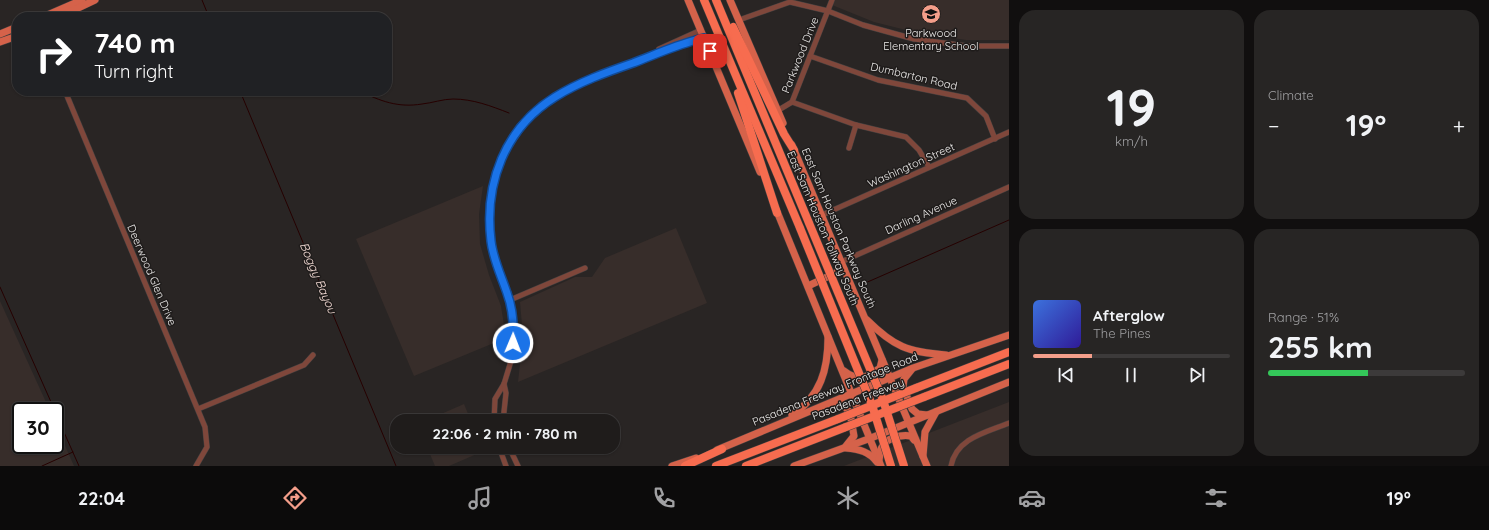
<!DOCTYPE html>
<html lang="en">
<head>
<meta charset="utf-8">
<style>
	:root { --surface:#1f1c1b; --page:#272524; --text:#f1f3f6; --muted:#a1a1a3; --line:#3c3a3a; --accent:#f49e8a }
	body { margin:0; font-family:Quicksand,sans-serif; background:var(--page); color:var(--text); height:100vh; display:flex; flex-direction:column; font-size:15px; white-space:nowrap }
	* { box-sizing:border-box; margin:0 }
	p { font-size:13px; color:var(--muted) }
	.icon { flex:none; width:22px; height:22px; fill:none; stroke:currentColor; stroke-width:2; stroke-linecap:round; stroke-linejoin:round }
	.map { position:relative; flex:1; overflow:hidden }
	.panel { display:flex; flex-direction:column; gap:10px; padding:10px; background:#110f0f; width:480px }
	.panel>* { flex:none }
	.top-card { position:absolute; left:12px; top:12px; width:380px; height:84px; border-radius:16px; box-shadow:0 1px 3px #0004,0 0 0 1px var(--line); background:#202124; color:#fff; overflow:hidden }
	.speed { position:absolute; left:12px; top:402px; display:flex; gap:8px; font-size:20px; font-weight:700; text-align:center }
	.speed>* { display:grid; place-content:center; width:52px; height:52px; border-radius:50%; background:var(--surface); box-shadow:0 1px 3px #0004,0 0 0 1px var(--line); line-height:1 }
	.speed .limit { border:2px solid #111; border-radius:6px; background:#fff; color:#111 }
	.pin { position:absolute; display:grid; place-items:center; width:34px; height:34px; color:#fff; margin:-17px; border-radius:8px; box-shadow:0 2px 6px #0006 }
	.me { position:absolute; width:44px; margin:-22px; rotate:1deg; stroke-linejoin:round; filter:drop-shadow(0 0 3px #0008) }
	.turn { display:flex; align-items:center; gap:14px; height:84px; padding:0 16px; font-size:18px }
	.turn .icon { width:52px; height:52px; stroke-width:2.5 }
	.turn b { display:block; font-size:28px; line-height:34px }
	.big { font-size:30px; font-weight:700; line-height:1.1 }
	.panel .tile { flex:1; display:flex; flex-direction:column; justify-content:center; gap:6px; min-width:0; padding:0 14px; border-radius:16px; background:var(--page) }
	.panel .dial { align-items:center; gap:0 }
	.dial b { font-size:52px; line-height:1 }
	.song { display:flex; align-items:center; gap:12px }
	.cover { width:48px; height:48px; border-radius:6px; background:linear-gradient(135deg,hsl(220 70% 55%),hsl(250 70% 35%)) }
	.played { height:4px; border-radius:2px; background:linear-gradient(90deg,var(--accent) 30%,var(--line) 30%) }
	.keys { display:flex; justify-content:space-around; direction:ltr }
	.heat { display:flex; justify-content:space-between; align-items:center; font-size:22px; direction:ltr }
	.charge { height:6px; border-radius:3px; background:linear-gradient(90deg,#34c759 51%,var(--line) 0) }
	.panel .tiles { flex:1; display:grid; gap:10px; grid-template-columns:repeat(2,1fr) }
	.trip { position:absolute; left:390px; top:414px; width:230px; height:40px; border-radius:16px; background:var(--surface); box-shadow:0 1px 3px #0004,0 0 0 1px var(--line); font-weight:700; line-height:40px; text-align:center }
	.tab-bar { display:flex; height:64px; justify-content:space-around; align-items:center; background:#0c0b0b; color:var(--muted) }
	.tab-bar .icon { width:28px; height:28px }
	.tab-bar .selected { color:var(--accent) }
	.tab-bar b { font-size:18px; color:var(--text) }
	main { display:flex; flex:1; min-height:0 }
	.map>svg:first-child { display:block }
</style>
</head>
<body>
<main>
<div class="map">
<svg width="1009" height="466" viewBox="0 0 1009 466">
	<rect width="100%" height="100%" fill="#292524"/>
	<!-- built -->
	<g fill="#372d2a">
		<polygon points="834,0 1009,0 1009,40 966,40 914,32 874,22 832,5"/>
		<polygon points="483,186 479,214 480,244 489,275 501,306 506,338 414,376 356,239"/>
		<polygon points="676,228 707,303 518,382 523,337 520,302 575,277 592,277 605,258"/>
		<polygon points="0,301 50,411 21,411 21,445 55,445 55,423 74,466 0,466"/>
		<polygon points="1009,402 1009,466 844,466 849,464"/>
		<polygon points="464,404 471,421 425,421"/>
		<polygon points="427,447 480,447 479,453 449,466 435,466"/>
	</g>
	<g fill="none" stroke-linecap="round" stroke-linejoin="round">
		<!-- stream -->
		<g stroke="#260000" stroke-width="1">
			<polyline points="202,0 209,17"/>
			<polyline points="240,91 396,466"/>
			<polyline points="268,91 269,91"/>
			<path d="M360 91C380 101 398 108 422 104 432 103 443 99 453 99 473 99 491 106 509 113"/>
			<polyline points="863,284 1009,220"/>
			<polyline points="0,287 55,411"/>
			<polyline points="55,412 79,466"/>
			<polyline points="42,466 73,452"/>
		</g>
		<defs>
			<g id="minor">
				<polyline points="739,20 790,2 828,11 863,25 914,39 967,46 1009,46"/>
				<polyline points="659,49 701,30"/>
				<polyline points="810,56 878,80 967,98 986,116 995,139"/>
				<polyline points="65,91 205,427 207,447 196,466"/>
				<polyline points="792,102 856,125 906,137 919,150 929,167"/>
				<polyline points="777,111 792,102 832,0"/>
				<polyline points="849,148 856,125"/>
				<polyline points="822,215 1009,132"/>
				<polyline points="841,262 1009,187"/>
				<polyline points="510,300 585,268"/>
				<polyline points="198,409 304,365 313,355"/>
				<polyline points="494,421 495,399 504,384 511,361 514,334 510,300 494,258 489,219 493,183 505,152 526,122 543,106 559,94 624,66 684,43 704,38"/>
				<polyline points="503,421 506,393 504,384"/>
				<polyline points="499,447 506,466"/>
				<polyline points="509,447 518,466"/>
				<path d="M951 466C956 438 987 432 1009 423"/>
			</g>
			<g id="major">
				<polyline points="688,0 760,172"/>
				<polyline points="730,0 783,123"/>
				<polyline points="43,17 82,0"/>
				<polyline points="59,17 95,0"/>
				<polyline points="0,34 17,27"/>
				<polyline points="0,42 17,36"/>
				<polyline points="792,145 927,466"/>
				<polyline points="776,209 881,466"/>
				<polyline points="808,286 844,269"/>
				<path d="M867 320C894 347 908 352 946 355"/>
				<polyline points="912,369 904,379 903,387 912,409 918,414 927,415"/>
				<path d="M844 371C858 382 866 378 880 368L882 360"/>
				<polyline points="832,403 842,403 850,413 854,436 846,446"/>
				<path d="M792 415C821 396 828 369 828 337"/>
				<path d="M846 448C860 449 869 452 877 462"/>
				<polyline points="717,450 913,368 1009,335"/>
				<polyline points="923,456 925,432 936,412"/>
				<path d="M879 460C880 456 880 450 882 447 886 438 902 434 911 436L914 440"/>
				<polyline points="672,466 696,458"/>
				<polyline points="794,466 871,438 1009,382"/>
			</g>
			<g id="highway">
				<polyline points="704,0 800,228"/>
				<polyline points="716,0 809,223"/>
				<polyline points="733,27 784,134 794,150"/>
				<polyline points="738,93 777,213"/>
				<polyline points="916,388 1009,352"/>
				<polyline points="924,397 1009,364"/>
				<polyline points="685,466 722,449"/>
				<polyline points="716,466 838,419"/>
				<polyline points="746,466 846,427"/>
			</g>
		</defs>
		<!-- minor casing -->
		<use href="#minor" stroke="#454140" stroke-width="6"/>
		<!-- major casing -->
		<use href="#major" stroke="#454140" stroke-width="8"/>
		<!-- highway casing -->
		<use href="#highway" stroke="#454140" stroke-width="9"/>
		<!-- minor -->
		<use href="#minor" stroke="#7f473b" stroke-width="5"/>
		<!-- major -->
		<use href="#major" stroke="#d5624a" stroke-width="7"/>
		<!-- highway -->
		<use href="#highway" stroke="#f76c4f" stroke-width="8"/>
		<defs>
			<g id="highway-bridge">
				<polyline points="809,223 883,400 904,466"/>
				<polyline points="800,228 872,405 891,466"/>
				<polyline points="838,419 916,388"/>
				<polyline points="846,427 924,397"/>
			</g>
		</defs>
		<!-- highway-bridge casing -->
		<use href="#highway-bridge" stroke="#454140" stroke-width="9" stroke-linecap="butt"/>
		<!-- highway-bridge -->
		<use href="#highway-bridge" stroke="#f76c4f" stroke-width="8"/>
	</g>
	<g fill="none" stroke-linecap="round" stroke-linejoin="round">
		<defs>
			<path id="route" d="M513 343C514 326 513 309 507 293 501 275 493 259 491 241 484 183 505 128 555 97 579 82 607 72 633 63 654 55 674 46 696 40L704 38 710 51"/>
		</defs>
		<!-- route casing -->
		<use href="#route" stroke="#114b97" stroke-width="10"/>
		<!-- route -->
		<use href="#route" stroke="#1a73e8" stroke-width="7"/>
	</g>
	<!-- icons -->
	<defs>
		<symbol id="school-disc" viewBox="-11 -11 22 22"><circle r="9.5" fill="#f49e8a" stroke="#1f1c1b"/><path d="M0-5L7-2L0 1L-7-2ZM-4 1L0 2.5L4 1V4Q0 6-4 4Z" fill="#111"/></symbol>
	</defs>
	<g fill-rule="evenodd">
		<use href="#school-disc" x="920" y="3" width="22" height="22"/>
	</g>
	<g text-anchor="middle" stroke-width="3" stroke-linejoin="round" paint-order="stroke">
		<!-- poi labels -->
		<g font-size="11" fill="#efedec" stroke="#1f1c1b">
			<text x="931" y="37">Parkwood<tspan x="931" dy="13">Elementary School</tspan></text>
		</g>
		<!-- street labels -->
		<g font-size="11" fill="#efedec" stroke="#1f1c1b">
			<text transform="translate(800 55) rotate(-68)" y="4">Parkwood Drive</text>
			<text transform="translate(914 76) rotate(13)" y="4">Dumbarton Road</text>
			<text transform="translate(911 165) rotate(-24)" y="4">Washington Street</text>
			<text transform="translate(921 215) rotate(-24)" y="4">Darling Avenue</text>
			<text transform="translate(823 228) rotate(67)" y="4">East Sam Houston Tollway South</text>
			<text transform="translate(839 228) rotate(67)" y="4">East Sam Houston Parkway South</text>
			<text transform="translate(152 275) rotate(67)" y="4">Deerwood Glen Drive</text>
			<text transform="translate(835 389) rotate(-22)" y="4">Pasadena Freeway Frontage Road</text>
			<text transform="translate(858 399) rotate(-21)" y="4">Pasadena Freeway</text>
		</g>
		<!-- water labels -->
		<g font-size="12" font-style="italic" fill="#f5dcd6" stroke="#1f1c1b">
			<text transform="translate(318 278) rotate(67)" y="4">Boggy Bayou</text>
		</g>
	</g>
</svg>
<div class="speed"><div class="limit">30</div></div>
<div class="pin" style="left:710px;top:51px;background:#d93025"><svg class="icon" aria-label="arrive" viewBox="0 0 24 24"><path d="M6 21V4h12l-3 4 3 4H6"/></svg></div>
<svg class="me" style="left:513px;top:343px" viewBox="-20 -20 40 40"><circle r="17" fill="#1a73e8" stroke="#fff" stroke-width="3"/><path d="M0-11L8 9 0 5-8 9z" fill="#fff"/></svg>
<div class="trip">22:06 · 2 min · 780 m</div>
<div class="top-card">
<div class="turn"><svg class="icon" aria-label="right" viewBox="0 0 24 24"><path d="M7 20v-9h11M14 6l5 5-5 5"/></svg><div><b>740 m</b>Turn right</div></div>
</div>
</div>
<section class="panel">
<div class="tiles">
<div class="tile dial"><b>19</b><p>km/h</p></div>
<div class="tile"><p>Climate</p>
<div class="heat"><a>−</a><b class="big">19°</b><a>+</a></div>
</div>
<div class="tile">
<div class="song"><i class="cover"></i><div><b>Afterglow</b><p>The Pines</p></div></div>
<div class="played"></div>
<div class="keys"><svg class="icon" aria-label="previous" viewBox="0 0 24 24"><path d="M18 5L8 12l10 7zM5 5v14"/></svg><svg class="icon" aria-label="pause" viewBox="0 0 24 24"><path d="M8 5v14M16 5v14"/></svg><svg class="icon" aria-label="next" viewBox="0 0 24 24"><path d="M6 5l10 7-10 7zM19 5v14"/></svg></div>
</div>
<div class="tile"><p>Range · 51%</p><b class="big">255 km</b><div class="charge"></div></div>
</div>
</section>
</main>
<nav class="tab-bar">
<b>22:04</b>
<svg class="icon selected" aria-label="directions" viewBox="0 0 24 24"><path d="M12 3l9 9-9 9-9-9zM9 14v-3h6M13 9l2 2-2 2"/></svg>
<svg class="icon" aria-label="music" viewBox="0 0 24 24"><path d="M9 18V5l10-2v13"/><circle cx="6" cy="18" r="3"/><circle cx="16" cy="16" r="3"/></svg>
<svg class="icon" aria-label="phone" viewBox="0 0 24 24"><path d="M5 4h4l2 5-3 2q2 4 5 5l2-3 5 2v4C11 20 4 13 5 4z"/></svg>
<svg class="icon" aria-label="climate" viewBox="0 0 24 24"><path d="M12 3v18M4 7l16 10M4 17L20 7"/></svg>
<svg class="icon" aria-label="car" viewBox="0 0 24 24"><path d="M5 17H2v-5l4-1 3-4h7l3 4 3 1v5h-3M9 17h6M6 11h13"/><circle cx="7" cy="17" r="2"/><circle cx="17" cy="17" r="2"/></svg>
<svg class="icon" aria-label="filters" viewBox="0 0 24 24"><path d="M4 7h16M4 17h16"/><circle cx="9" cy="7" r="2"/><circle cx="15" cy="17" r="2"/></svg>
<b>19°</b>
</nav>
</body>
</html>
